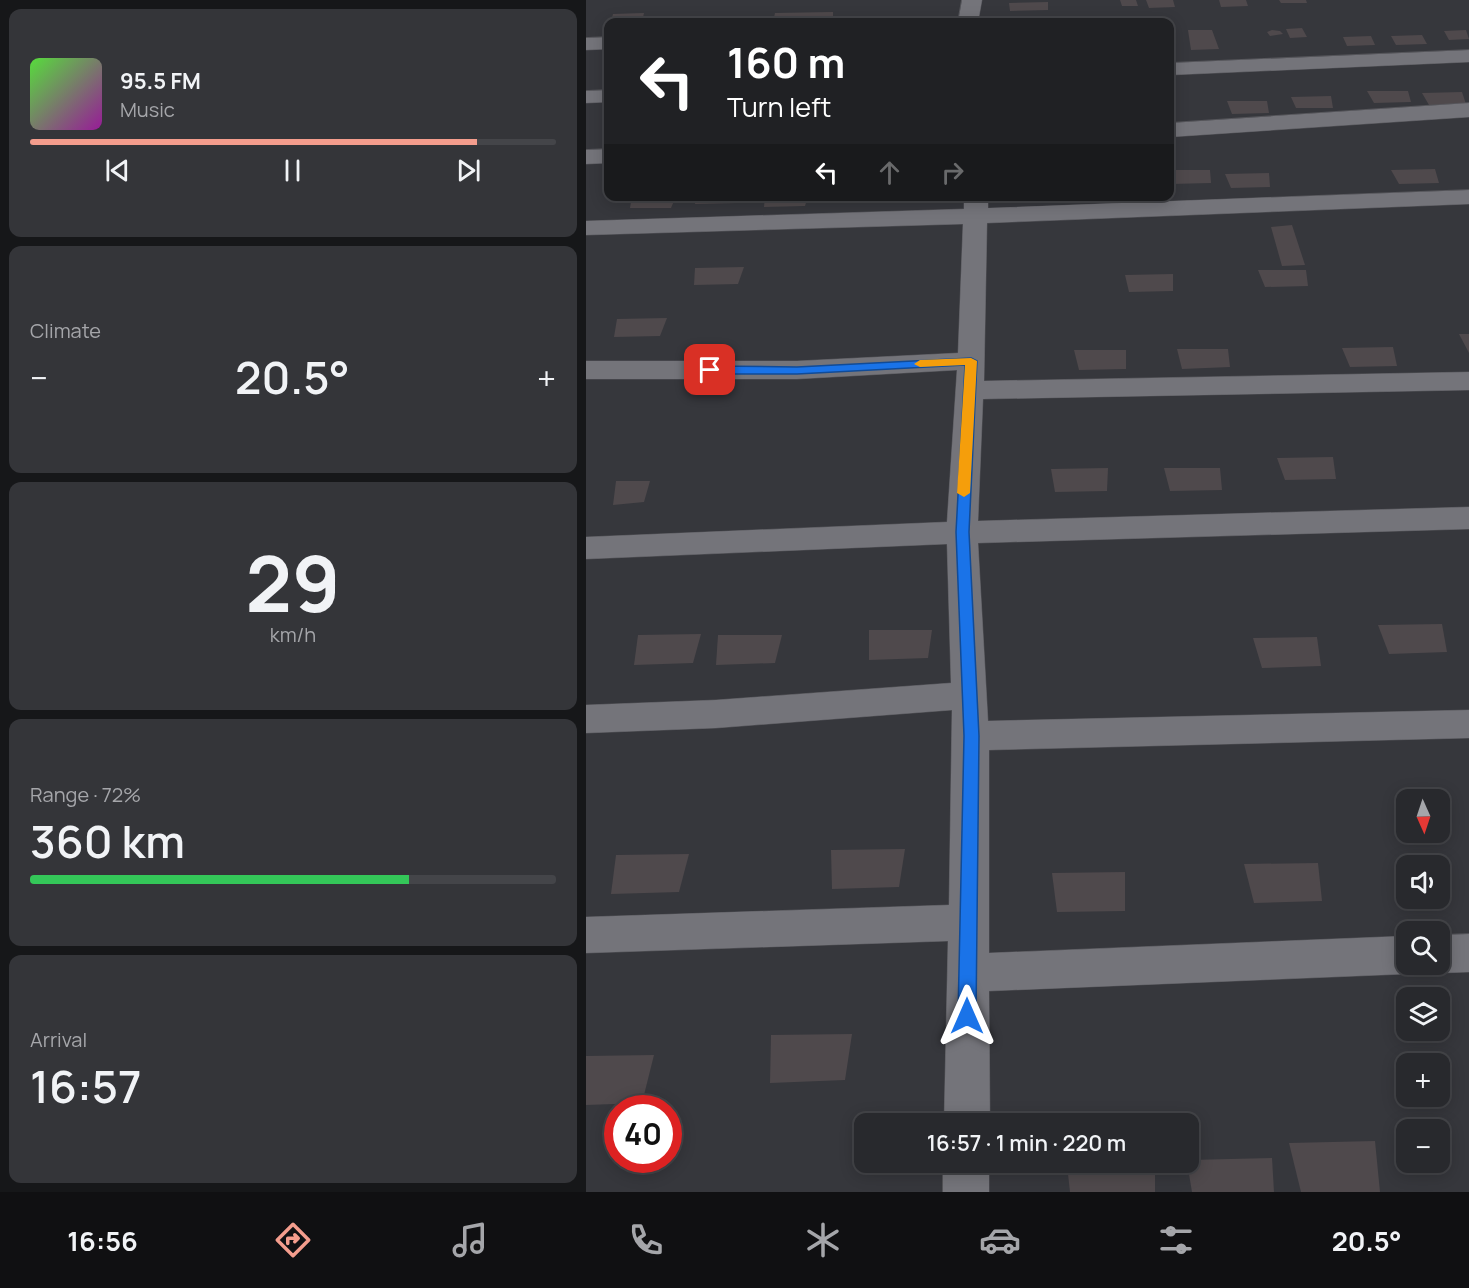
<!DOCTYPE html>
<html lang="en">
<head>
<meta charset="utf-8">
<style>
	:root { --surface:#28292d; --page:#343539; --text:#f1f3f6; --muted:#a5a6aa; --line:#444549; --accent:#f49d8d }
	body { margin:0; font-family:Manrope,sans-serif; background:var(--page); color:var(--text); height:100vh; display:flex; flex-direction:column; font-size:22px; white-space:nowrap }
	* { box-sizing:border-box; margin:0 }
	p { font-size:20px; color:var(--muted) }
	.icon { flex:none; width:33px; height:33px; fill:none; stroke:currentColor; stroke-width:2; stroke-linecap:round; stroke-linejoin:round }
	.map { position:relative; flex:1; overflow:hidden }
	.drawer { display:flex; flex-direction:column; gap:9px; padding:9px; background:#161719; width:586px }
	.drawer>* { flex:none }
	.hud { position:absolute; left:18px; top:18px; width:570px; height:183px; border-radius:12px; box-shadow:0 3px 15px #0003,0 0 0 2px var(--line); background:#202124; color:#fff; overflow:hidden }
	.needle { width:39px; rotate:177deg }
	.fabs { position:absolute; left:810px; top:789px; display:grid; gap:12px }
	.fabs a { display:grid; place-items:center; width:54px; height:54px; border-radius:12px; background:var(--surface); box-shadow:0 3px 15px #0003,0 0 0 2px var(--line); font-size:30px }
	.speed { position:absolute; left:18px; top:1095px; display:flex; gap:12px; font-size:30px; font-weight:700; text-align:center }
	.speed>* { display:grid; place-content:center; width:78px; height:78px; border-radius:50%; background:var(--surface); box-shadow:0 3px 15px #0003,0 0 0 2px var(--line); line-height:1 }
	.speed .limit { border:9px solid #d22; background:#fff; color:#111 }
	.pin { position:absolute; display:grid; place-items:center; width:51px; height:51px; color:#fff; margin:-26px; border-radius:12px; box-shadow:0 3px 9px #0006 }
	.me { position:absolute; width:66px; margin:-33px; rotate:0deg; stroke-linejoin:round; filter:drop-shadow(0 0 4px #0008) }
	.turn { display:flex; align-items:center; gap:21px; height:126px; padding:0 24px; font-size:27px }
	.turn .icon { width:78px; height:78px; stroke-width:2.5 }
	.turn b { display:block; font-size:42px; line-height:51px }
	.lanes { display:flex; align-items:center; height:57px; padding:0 24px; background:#0003; justify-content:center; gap:30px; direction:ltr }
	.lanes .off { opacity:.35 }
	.big { font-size:45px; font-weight:600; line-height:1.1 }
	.drawer .tile { flex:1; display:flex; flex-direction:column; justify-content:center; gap:9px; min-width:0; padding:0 21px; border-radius:12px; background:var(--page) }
	.drawer .dial { align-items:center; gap:0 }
	.dial b { font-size:78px; line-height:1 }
	.song { display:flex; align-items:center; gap:18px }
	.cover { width:72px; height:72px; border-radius:9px; background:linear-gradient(135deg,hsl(110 70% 55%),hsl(300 70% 35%)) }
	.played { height:6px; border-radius:3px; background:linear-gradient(90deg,var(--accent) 85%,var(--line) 85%) }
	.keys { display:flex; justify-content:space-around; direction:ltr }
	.heat { display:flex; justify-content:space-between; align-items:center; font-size:33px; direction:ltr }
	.charge { height:9px; border-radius:4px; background:linear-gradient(90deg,#34c759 72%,var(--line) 0) }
	.trip { position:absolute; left:268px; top:1113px; width:345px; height:60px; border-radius:12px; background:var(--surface); box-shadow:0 3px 15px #0003,0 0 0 2px var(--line); font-weight:600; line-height:60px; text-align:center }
	.tabs { display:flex; height:96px; justify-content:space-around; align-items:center; background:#101012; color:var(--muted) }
	.tabs .icon { width:42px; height:42px }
	.tabs .selected { color:var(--accent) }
	.tabs b { font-size:27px; color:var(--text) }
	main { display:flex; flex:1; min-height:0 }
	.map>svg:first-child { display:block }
</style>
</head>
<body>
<main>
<section class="drawer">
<div class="tile">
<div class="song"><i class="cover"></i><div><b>95.5 FM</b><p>Music</p></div></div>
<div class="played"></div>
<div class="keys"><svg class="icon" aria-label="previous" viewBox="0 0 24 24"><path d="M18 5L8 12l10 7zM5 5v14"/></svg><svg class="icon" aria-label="pause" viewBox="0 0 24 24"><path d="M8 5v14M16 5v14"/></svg><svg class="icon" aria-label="next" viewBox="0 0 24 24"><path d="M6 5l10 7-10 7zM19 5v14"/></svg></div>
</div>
<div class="tile"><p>Climate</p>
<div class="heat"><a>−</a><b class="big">20.5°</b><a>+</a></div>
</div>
<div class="tile dial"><b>29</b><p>km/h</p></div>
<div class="tile"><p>Range · 72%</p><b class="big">360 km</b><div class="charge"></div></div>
<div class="tile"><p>Arrival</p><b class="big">16:57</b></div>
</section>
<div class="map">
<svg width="883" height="1192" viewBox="0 0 883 1192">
	<rect width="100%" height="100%" fill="#36373c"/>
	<!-- building -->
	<g fill="#4f494c">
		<polygon points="534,0 550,0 552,6 536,6"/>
		<polygon points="560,0 587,0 589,7 563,8"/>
		<polygon points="633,0 660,0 662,6 635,7"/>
		<polygon points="693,0 720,0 721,3 695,3"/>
		<polygon points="462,2 462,10 424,11 423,3"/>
		<polygon points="247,12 247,22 187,22 189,13"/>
		<polygon points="58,13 56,22 25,22 27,14"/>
		<polygon points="137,17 136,22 107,22 107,18"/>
		<polygon points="452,19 452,22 425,22 424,20"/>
		<polygon points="716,28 721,37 704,38 700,29"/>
		<polygon points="602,30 626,30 633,49 605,50"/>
		<polygon points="686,30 694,31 697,34 684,36 681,32"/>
		<polygon points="880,30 883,39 863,40 858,31"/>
		<polygon points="836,35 841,44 810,45 805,36"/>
		<polygon points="785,36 789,45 761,46 757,37"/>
		<polygon points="781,91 822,91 825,102 788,103"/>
		<polygon points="876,92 880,104 843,105 836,93"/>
		<polygon points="745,96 747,108 710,108 705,97"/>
		<polygon points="641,101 681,101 683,113 646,114"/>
		<polygon points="849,169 853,183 813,184 805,170"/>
		<polygon points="584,170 624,170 625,183 585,184"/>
		<polygon points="683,173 684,187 645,188 639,174"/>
		<polygon points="46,196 90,196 85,208 44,208"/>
		<polygon points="110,196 153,196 151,203 109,204"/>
		<polygon points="179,196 222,196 219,206 178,207"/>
		<polygon points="294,196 337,196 336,201 295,202"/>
		<polygon points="706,225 719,265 696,266 685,227"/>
		<polygon points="158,267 152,284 108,285 109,268"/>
		<polygon points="672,270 720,270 722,286 679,287"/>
		<polygon points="587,274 587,291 543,292 539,275"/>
		<polygon points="81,318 74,336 28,337 31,319"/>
		<polygon points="873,334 883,334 883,353"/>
		<polygon points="807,347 811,366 764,367 756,348"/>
		<polygon points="591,349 642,349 644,367 596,369"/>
		<polygon points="488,350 540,350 540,369 493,370"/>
		<polygon points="747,457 750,479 699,480 691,458"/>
		<polygon points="522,468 521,491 469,492 465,469"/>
		<polygon points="578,468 634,468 636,490 584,491"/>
		<polygon points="30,481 64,481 58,502 27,505"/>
		<polygon points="856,624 861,652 803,654 792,625"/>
		<polygon points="283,630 346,630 342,658 283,660"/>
		<polygon points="115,634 107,663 48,665 52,635"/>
		<polygon points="132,635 196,635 189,663 130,665"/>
		<polygon points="731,637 735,666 676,668 667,638"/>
		<polygon points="319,849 313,887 246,889 245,850"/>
		<polygon points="103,854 93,892 25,894 30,855"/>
		<polygon points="732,863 736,901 668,903 658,864"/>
		<polygon points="539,872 539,911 471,912 466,873"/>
		<polygon points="266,1034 259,1080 184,1083 185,1035"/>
		<polygon points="68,1055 56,1103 0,1105 0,1056"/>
		<polygon points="789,1141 794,1192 715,1192 703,1143"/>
		<polygon points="686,1158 688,1192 606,1192 601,1162 603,1160"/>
		<polygon points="569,1172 569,1192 484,1192 482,1174"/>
	</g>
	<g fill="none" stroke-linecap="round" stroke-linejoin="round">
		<defs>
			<g id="minor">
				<polygon points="376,0 396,0 392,22 372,22"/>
				<polygon points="22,37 22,49 0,50 0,38"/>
				<polygon points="883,50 883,62 584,75 584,63"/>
				<polygon points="22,90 22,102 0,103 0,91"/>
				<polygon points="883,103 883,117 584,137 584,123"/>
				<polygon points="22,149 22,163 0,164 0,150"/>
				<polygon points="883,190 883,204 401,223 398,381 883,372 883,390 397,399 392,521 883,507 883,529 392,543 402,721 883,710 883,738 403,750 403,953 820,936 820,964 836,964 835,968 820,974 403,991 404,1124 358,1124 362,941 0,953 0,917 363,905 366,710 130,728 0,733 0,705 130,700 365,683 361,544 0,559 0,537 361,522 371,370 211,379 0,379 0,361 211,361 372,353 377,224 0,235 0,221 378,209 378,196 402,196 402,208"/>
				<polygon points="883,934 883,972 854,973 839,967 838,964 854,964 854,935"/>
				<rect x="357" y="1162" width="46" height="30"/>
			</g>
		</defs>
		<!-- minor casing -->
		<use href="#minor" stroke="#55555a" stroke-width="1"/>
		<!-- minor -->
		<use href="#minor" fill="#74747a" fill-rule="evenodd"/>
	</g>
	<!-- route -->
	<polygon fill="#1a73e8" stroke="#114b97" stroke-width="1.5" points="385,358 391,361 383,532 393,736 390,1016 387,1022 381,1025 375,1022 372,1016 378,736 370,532 379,365 211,374 124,374 118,370 124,366 211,367"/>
	<!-- slow -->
	<polygon fill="#f59e0b" points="385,358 391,361 384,493 378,497 371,493 379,365 334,367 328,364 334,360"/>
</svg>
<div class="fabs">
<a><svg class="needle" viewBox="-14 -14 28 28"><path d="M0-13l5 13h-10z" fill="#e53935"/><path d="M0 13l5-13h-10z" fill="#a5a6aa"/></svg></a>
<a><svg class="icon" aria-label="sound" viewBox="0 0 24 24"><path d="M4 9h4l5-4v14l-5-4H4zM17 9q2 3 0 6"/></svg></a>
<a><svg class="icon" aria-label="search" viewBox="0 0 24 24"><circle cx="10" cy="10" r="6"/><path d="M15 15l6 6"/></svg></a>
<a><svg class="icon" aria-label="layers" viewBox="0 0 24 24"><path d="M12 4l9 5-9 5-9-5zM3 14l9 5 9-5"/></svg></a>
<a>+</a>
<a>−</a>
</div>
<div class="speed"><div class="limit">40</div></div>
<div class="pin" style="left:124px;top:370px;background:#d93025"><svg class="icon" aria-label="arrive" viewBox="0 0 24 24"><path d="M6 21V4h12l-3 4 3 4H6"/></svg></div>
<svg class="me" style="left:381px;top:1016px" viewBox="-20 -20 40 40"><path d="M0-17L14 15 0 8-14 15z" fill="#1a73e8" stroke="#fff" stroke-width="4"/></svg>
<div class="trip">16:57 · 1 min · 220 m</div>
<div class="hud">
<div class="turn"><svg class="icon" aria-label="left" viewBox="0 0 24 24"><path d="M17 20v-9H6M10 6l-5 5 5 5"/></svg><div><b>160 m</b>Turn left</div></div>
<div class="lanes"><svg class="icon" aria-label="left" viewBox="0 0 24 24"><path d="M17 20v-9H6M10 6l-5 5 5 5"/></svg><svg class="icon off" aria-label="ahead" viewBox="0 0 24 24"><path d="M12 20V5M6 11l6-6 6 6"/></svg><svg class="icon off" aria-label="right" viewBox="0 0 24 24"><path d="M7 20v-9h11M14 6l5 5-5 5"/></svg></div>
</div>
</div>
</main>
<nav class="tabs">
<b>16:56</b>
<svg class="icon selected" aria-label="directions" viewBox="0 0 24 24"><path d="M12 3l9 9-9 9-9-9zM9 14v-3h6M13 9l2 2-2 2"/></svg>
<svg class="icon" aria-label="music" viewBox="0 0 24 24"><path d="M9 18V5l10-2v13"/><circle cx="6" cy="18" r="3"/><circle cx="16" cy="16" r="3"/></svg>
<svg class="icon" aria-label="phone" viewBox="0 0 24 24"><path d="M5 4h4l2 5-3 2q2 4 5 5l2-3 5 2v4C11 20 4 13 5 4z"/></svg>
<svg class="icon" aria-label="climate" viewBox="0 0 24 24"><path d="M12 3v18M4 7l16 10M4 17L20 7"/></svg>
<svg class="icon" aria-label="car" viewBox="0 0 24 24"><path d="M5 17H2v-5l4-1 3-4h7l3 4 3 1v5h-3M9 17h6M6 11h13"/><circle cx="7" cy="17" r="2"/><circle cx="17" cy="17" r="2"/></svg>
<svg class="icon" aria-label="filters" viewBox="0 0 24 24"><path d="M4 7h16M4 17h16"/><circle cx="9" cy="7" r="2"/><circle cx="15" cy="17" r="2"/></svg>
<b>20.5°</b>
</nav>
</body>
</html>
